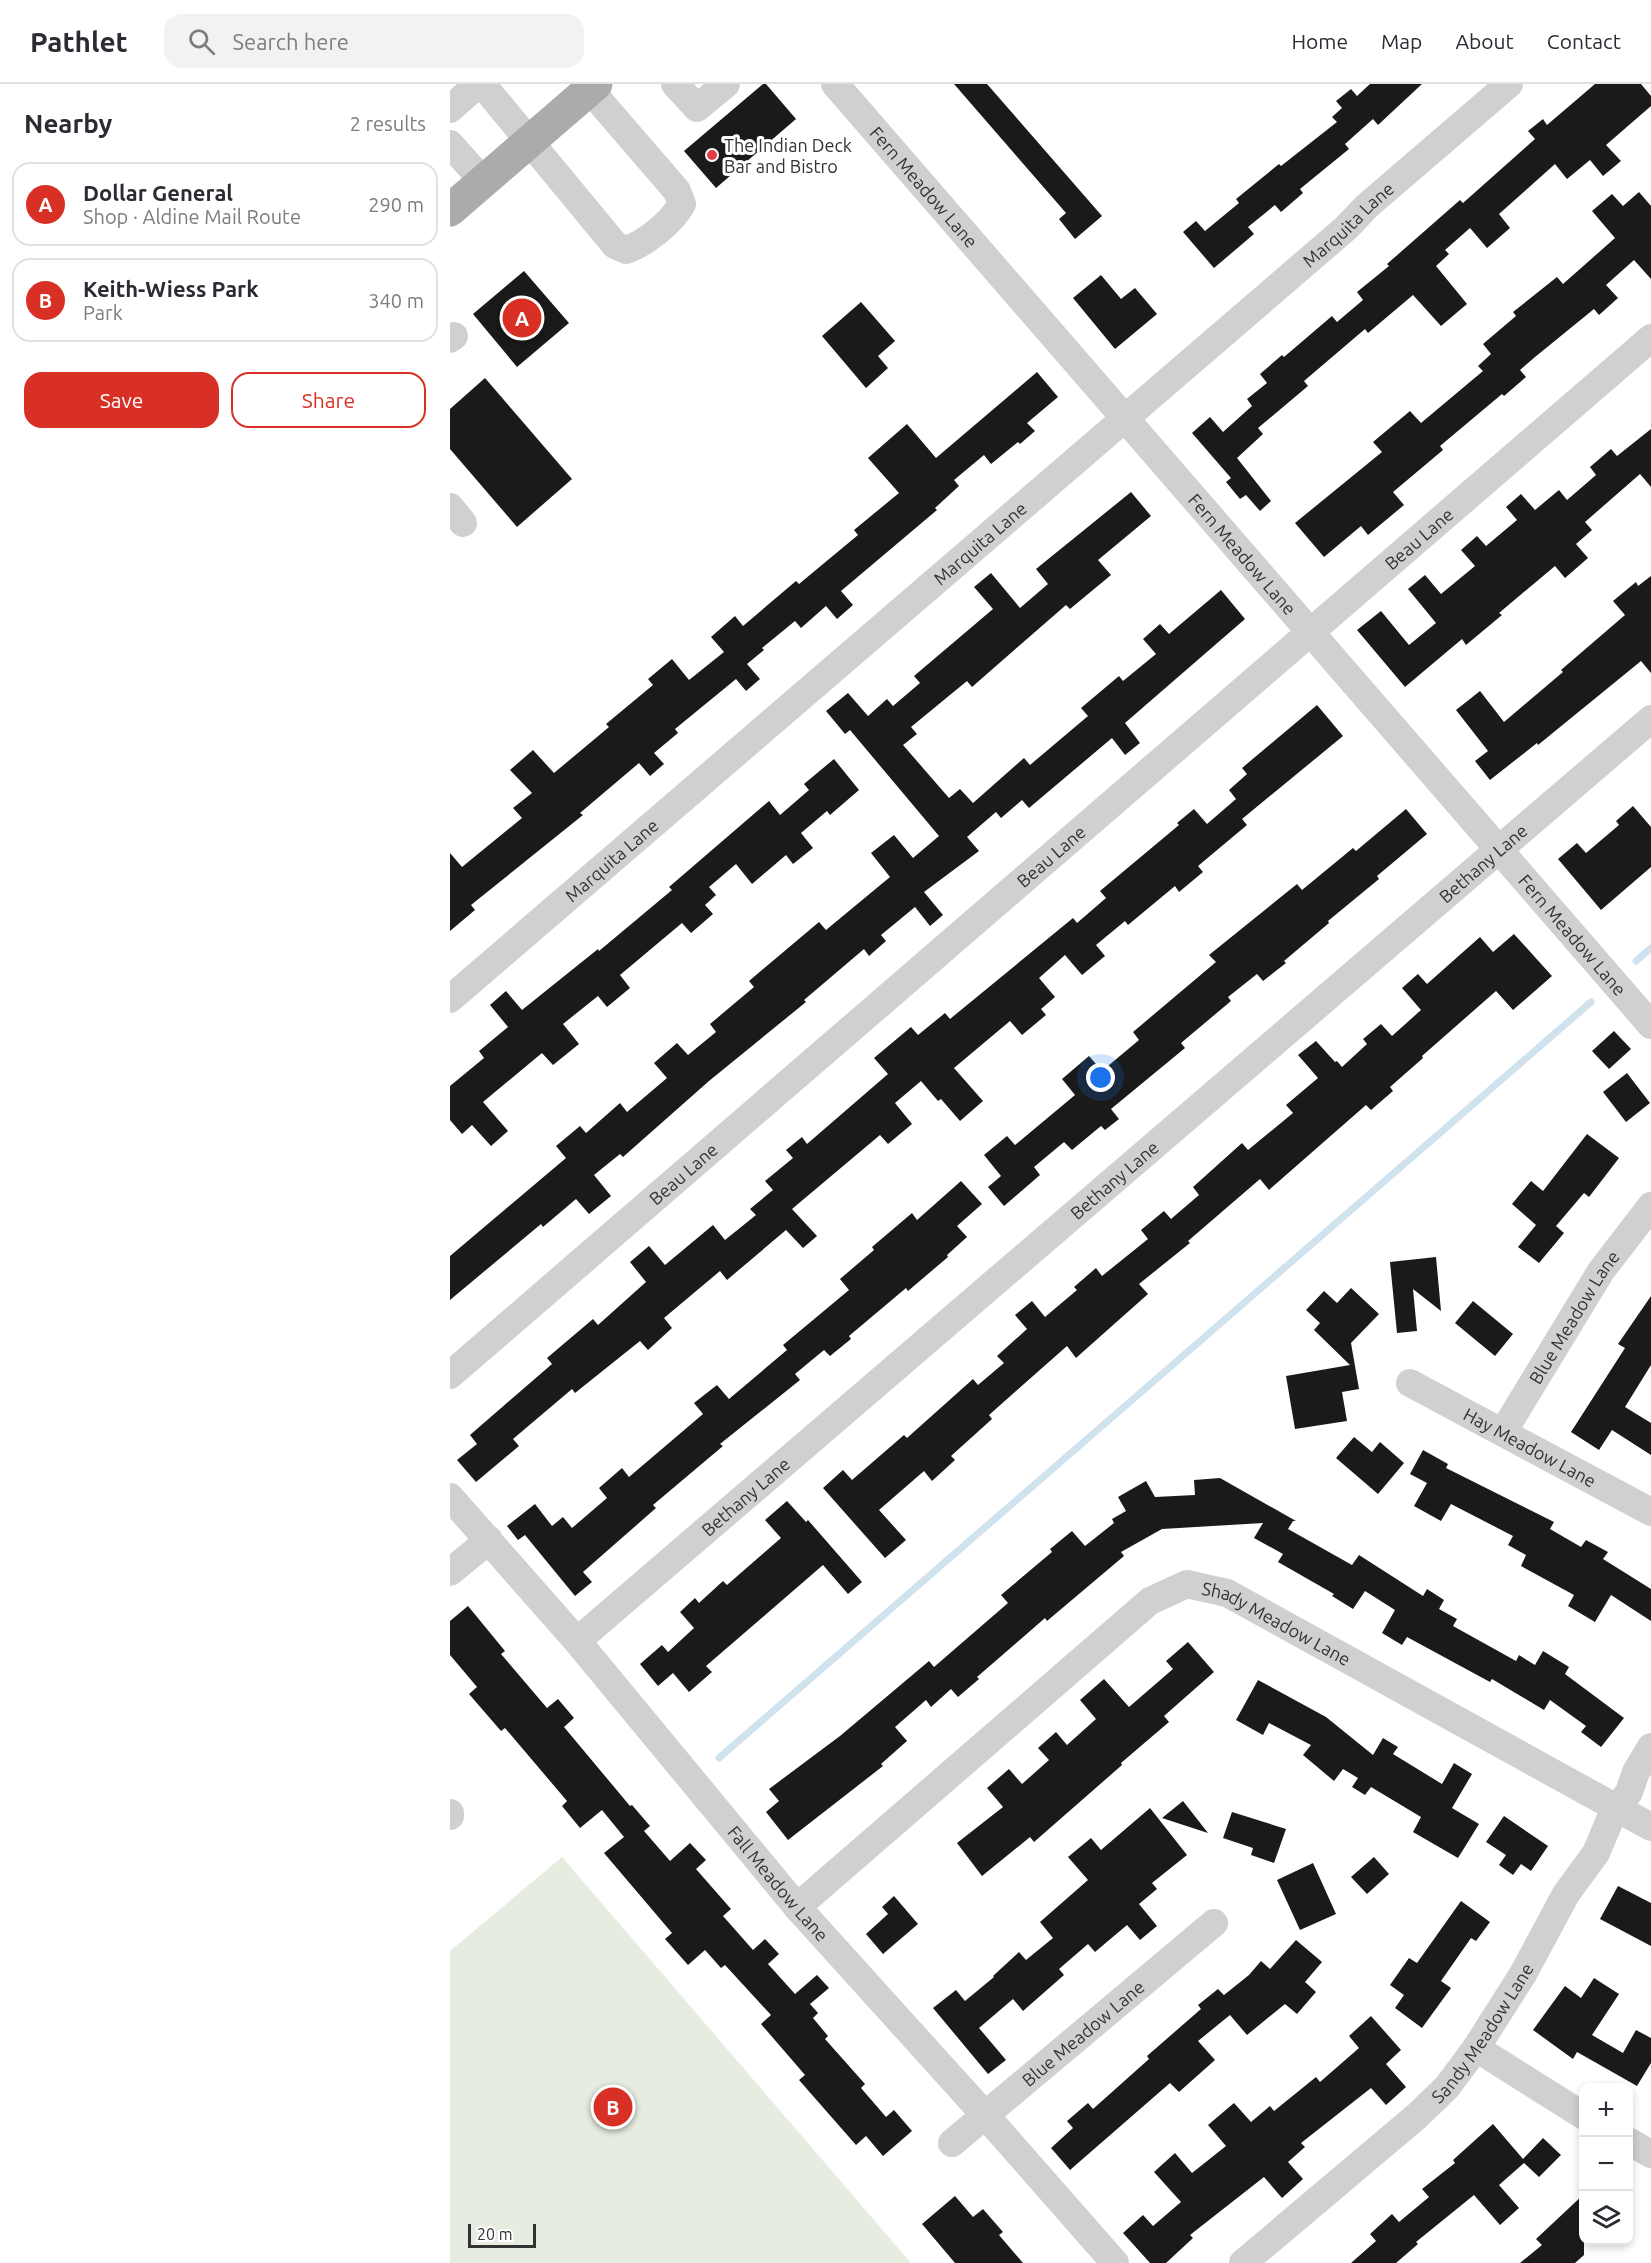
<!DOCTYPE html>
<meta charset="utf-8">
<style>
:root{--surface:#fff;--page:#f2f2f3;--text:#2b2b33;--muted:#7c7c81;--line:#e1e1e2;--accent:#d93025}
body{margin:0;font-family:Ubuntu,sans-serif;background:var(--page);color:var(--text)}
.controls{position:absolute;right:18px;bottom:18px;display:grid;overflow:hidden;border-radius:12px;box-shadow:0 3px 9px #0003}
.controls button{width:54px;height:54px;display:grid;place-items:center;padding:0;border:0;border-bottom:2px solid var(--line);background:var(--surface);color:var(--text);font:30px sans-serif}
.scale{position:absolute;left:18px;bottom:15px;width:68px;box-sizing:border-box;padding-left:6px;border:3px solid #333;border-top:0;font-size:16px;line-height:21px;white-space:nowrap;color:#333;-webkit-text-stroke:4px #fff;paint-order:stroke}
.you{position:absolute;left:651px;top:994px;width:21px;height:21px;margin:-15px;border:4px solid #fff;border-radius:50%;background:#1a73e8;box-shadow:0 0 0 9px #1a73e833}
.badge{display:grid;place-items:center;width:39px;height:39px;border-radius:50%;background:var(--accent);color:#fff;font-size:20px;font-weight:700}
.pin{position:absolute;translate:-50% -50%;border:3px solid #fff;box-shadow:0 2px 6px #0006}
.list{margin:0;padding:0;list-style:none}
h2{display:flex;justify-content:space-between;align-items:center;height:78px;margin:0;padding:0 24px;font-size:26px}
h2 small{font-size:20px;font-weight:400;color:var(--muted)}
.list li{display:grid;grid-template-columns:39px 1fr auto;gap:18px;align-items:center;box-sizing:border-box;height:84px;margin:0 12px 12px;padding:0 12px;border:2px solid var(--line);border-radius:18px}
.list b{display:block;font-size:22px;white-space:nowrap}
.list p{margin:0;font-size:20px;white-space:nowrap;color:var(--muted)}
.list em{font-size:20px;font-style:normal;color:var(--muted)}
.actions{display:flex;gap:12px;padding:18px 24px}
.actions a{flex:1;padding:14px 0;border:2px solid var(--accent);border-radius:18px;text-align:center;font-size:21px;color:var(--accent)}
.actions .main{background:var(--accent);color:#fff}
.icon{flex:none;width:33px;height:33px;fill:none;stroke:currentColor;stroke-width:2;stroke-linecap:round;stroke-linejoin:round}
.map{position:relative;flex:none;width:1201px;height:2179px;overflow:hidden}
header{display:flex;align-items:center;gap:36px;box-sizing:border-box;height:84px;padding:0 30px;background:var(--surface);border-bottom:2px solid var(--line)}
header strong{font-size:28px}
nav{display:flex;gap:33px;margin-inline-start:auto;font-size:21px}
.search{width:420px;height:54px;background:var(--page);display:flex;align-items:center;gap:15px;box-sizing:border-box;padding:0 21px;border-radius:18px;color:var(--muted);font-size:22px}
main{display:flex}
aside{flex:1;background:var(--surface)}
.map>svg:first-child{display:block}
.green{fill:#e6ecdf}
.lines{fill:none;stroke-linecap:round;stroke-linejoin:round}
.stream{stroke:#cfe2ee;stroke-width:7}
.building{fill:#1a1a1a}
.minor{stroke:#d0d0d0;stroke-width:28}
.major{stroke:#ababab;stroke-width:33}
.poi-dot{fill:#e63946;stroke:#fff;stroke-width:2}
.labels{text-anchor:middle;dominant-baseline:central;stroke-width:6;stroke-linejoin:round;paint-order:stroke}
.poi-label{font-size:18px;fill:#333;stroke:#fff;text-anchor:start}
.street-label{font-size:18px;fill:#333;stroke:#fff}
</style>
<header>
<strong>Pathlet</strong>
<div class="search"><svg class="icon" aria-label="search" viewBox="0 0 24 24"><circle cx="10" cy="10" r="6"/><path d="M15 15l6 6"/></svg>Search here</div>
<nav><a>Home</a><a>Map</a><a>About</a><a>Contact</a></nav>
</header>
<main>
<aside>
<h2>Nearby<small>2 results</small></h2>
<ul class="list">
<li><span class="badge">A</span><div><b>Dollar General</b><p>Shop · Aldine Mail Route</p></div><em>290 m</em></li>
<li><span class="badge">B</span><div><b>Keith-Wiess Park</b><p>Park</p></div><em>340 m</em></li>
</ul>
<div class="actions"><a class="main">Save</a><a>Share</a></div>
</aside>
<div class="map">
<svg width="1201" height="2179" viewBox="0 0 1201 2179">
<rect width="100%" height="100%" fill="#fff"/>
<path class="green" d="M112,1773L461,2179H0V1867Z"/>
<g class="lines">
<path class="stream" d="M1186,877L1201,864
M269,1674L1141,918"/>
</g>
<path class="building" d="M313,0H316L346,35L266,104L234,67Z
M504,0H537L652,132L625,155L609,135L616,129Z
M920,0H972L928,41L923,35L895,60L899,65L850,105L853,109L831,128L825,121L798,143L804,150L764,184L733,148L746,137L755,147L789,119L786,115L829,80L831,82L887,38L882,33L892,24L886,17L901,5L907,12Z
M1145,0H1191L1201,12V22L1156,61L1171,77L1153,92L1140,76L1117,95L1105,80L1049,130L1060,144L1037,164L1020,144L995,166L999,170L986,182L1017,220L991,242L963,211L918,249L915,245L854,297L858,302L808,344L813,350L787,374L821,417L810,427L796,411L790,415L776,398L781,394L742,349L760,333L773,348L802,322L797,315L817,299L810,290L832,271L834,273L882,232L887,238L913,216L907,208L939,182L937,180L1010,116L1013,119L1085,55L1078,47L1093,35L1097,41Z
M1189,108L1201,122V195L1184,176L1156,201L1168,214L1149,231L1144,225L1085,273L1070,286L1076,293L1054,312L1052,310L990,362L993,366L943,408L954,421L918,451L911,442L874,473L845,439L932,368L923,358L960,327L971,339L1033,287L1028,282L1041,270L1033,260L1066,232L1063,228L1107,193L1113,200L1165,154L1142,127L1162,110L1173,122Z
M74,187L119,239L67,283L23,230Z
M651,191L671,215L685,204L707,230L665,265L623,214Z
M411,218L445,257L428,272L438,284L416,304L372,252Z
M587,288L608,313L577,339L585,347L570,360L568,358L541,380L534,371L504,396L509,402L485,424L487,426L391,507L403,521L387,535L376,522L351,544L345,537L312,564L314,566L297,580L310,595L296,607L286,595L225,645L228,649L204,669L214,680L200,692L189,679L130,729L133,731L21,821L25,826L0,847V769L12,783L72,734L63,724L82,709L60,686L83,666L104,689L159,643L156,640L203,601L198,595L222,575L239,596L274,568L261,553L285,532L293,542L346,497L349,500L408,451L404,446L449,409L418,374L457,340L486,374Z
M35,294L122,395L67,443L0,365V325Z
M1201,345V403L1190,390L1135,438L1142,446L1126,460L1138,474L1115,494L1105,482L1049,529L1052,531L1016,561L1012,555L955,603L907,546L931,527L959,561L986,539L958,505L975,491L991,510L1025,482L1011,466L1027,452L1036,462L1067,436L1056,423L1071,410L1085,426L1109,406L1117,416L1146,391L1140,383L1161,365L1167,372Z
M681,408L701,432L648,476L661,491L620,525L616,521L522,603L517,597L461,643L467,650L453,661L499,714L510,705L523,719L574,674L580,681L638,632L631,624L669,592L673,597L706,570L693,555L710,540L719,550L771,506L795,535L675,639L690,659L675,671L662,654L579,724L572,716L551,734L546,728L517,753L529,767L474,808L493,831L480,842L465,823L431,851L436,857L419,872L414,865L354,916L356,918L259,997L173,1073L170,1070L144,1091L161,1112L139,1130L126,1115L93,1143L91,1140L0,1216V1172L116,1074L106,1062L130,1042L136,1049L170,1019L177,1028L217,994L204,979L227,959L238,971L266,948L260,940L304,903L299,897L369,838L376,846L440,793L421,769L444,751L463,774L489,752L400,646L395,650L376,627L398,609L418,632L437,615L443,622L470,599L464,592L543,525L524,503L541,489L570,524L598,500L586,485Z
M1201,492V589L1191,577L1088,661L1087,659L1040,696L1025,677L1038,667L1006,626L1030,607L1054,638L1113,588L1111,586L1175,531L1163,517L1186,498L1188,502Z
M867,621L893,652L792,735L797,741L748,782L753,788L729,808L725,802L678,841L675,837L646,861L655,872L632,891L615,871L589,894L605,913L591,925L596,931L572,951L560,937L504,984L533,1017L510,1037L491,1015L488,1017L471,997L445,1019L462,1040L438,1060L430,1051L342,1125L367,1152L353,1164L336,1146L277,1196L270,1187L214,1234L222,1244L198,1266L190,1257L125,1309L122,1305L63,1355L69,1362L26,1398L7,1376L27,1360L20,1351L102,1280L97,1274L143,1235L148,1241L196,1198L180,1178L199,1162L215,1181L263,1141L275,1156L306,1131L300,1125L323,1106L315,1097L343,1074L336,1066L352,1053L357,1060L438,990L424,974L461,943L468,951L495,929L500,935L623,834L627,839L656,814L650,807L729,741L727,739L744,725L757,740L786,715L779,706L797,690L792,684Z
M384,675L409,706L380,731L377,727L351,749L363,764L343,780L336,771L302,800L286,780L259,803L266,811L255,821L263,830L241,849L232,839L170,891L180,904L157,923L148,912L113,940L129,960L103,981L92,969L33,1018L58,1047L41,1062L22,1041L12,1050L0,1036V1002L34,974L29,967L58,943L40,921L56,907L72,926L148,865L149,867L222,806L219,803L319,717L330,731L359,706L354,700Z
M1183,722L1201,743V783L1151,826L1108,775L1127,759L1136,769L1169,741L1166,737Z
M956,725L977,750L927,792L929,795L878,837L879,839L834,877L836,879L813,897L807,890L778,913L781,917L731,959L735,964L661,1025L669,1035L655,1046L651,1042L622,1066L614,1058L584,1083L590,1091L554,1122L538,1103L551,1092L534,1071L557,1052L565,1061L625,1011L612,995L639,972L652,987L689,956L683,948L766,878L759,871L847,800L852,806L903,764L906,767Z
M1064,850L1102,892L1063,926L1046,907L972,972L973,974L940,1003L943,1007L921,1026L916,1021L819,1106L810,1095L738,1157L740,1159L689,1200L698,1210L626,1274L617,1262L539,1331L542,1335L501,1372L505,1376L482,1397L474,1387L429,1426L456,1456L435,1474L373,1404L393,1386L402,1396L454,1351L457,1354L523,1295L528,1301L554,1279L547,1272L577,1245L565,1231L582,1217L595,1233L627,1206L624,1203L646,1184L652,1192L698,1155L691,1146L714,1127L721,1135L749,1111L743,1103L792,1059L798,1066L843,1029L836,1021L868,994L848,971L866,957L885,978L887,977L892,983L917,960L913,955L931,940L942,952L971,926L952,904L968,890L977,900L1030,853L1043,868Z
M1164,947L1181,965L1159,985L1142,967Z
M1177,989L1200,1019L1176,1038L1153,1008Z
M1137,1050L1169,1074L1139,1113L1134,1109L1106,1142L1114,1149L1089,1179L1068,1163L1086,1141L1062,1120L1081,1097L1093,1107Z
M511,1097L532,1120L507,1142L517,1153L497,1171L498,1173L458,1207L456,1204L399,1252L401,1255L380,1272L374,1266L345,1290L350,1296L270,1360L273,1362L203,1421L206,1424L133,1488L142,1498L125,1512L75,1451L68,1456L57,1442L85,1420L102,1442L113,1433L122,1444L157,1414L149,1404L172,1384L179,1393L253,1330L244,1319L267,1301L279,1315L337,1266L333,1261L399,1206L390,1195L424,1166L422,1163L462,1129L467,1136Z
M986,1173L991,1227L963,1205L967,1247L947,1249L940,1178Z
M901,1204L929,1230L901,1259L909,1305L892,1308L897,1337L845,1345L836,1292L900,1281L864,1246L870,1239L856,1226L874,1207L887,1219Z
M1201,1212V1281L1175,1323L1201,1339V1371L1162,1346L1149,1366L1121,1348L1175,1264L1168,1260Z
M1023,1217L1063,1250L1045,1272L1005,1239Z
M904,1353L922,1368L930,1358L954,1379L928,1410L886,1374Z
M973,1366L998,1380L996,1384L1104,1438L1100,1445L1131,1463L1136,1456L1158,1468L1153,1475L1201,1505V1537L1161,1511L1145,1538L1118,1522L1124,1511L1071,1482L1076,1471L1058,1461L1063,1452L1001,1420L991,1437L964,1422L977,1399L960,1390Z
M770,1394L846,1437H843L838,1445L902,1481L909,1471L973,1512L977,1505L994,1516L989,1525L1007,1535L1003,1542L1066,1577L1069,1571L1085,1581L1093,1567L1119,1583L1115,1590L1174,1634L1151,1663L1131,1648L1136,1642L1100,1616L1094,1626L1042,1595L1040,1598L957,1553L952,1561L932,1549L945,1526L915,1507L903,1525L882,1512L884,1510L828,1478L833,1470L804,1454L813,1439L712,1445L671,1468L674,1472L597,1537L595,1534L527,1593L529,1595L508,1613L501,1605L481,1623L476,1616L445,1643L457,1657L431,1680L433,1682L338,1756L316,1728L329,1717L319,1705L390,1652L479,1577L484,1583L558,1519L551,1511L602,1468L600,1465L622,1447L635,1462L664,1439L662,1435L676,1427L668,1413L696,1397L705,1413L745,1411L744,1396Z
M337,1417L356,1438L358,1436L412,1498L398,1510L373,1481L256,1582L262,1588L239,1608L223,1589L208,1602L190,1580L212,1561L218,1568L244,1544L230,1528L245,1514L249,1519L273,1497L277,1501L331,1454L315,1436Z
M18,1522L55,1567L51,1570L97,1624L108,1615L124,1634L114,1643L180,1722L182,1721L200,1742L194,1747L220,1777L240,1759L256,1776L246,1785L281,1825L273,1832L303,1866L315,1855L329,1870L318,1880L345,1910L367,1891L379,1904L360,1920L368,1929L363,1934L378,1952L375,1955L415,2000L411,2004L436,2033L444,2026L462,2047L433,2072L416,2052L406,2061L349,1996L355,1991L311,1940L321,1931L275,1881L271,1884L255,1866L238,1881L215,1855L222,1849L154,1769L174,1753L152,1726L130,1744L112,1722L117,1717L55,1644L51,1647L19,1610L27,1603L0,1571V1537Z
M738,1558L764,1588L714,1632L719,1638L671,1679L672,1681L584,1758L580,1753L532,1792L507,1759L553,1723L537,1704L559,1685L572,1700L599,1676L588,1664L606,1648L617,1661L646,1635L630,1616L654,1595L679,1623L723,1585L716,1577Z
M808,1596L876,1633L923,1671L933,1654L948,1663L943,1670L992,1700L1004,1679L1022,1690L1002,1724L1029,1740L1008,1774L963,1748L971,1733L921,1703L915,1711L902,1703L908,1694L893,1685L884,1697L853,1671L861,1661L819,1639L813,1651L786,1636Z
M733,1717L758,1749L712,1734Z
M700,1724L737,1771L702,1799L707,1805L689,1820L707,1842L690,1856L677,1841L645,1868L638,1860L609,1885L614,1891L573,1927L563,1915L529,1944L556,1976L538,1990L483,1924L506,1906L515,1917L544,1893L543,1892L569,1868L576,1876L603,1854L590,1838L638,1796L618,1773L641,1754L651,1766Z
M782,1728L836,1745L824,1779L801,1771L803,1764L773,1754Z
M1054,1732L1098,1762L1081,1787L1071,1780L1063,1791L1049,1781L1056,1771L1036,1758Z
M924,1773L939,1790L917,1810L901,1793Z
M863,1779L886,1830L850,1846L827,1796Z
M1168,1802L1201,1819V1862L1150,1835Z
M444,1812L468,1840L433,1870L416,1850L438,1830L432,1823Z
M1011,1817L1040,1838L1026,1857L1021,1854L991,1897L1001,1904L972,1944L945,1924L954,1911L940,1901L959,1874L967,1879Z
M846,1856L872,1878L855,1898L866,1908L847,1930L835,1920L797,1951L780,1931L748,1957L765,1976L729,2008L720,1999L620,2086L601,2064L623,2044L617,2037L638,2019L643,2025L699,1975L697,1972L751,1925L748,1921L768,1905L774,1911L799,1891L811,1877L820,1885Z
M1144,1894L1169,1910L1142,1951L1173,1969L1186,1946L1201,1954V1979L1187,2002L1127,1968L1123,1975L1083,1946L1115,1902L1131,1914Z
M921,1932L951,1966L936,1980L956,2003L936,2021L921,2004L851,2059L855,2063L838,2078L853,2095L832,2114L814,2093L740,2151L743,2154L716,2179H700L673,2149L693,2131L703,2142L731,2118L704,2088L725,2069L742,2089L776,2062L758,2041L784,2019L801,2038L820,2022L824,2027L866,1993L870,1998L909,1964L899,1952Z
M1043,2040L1073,2075L1093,2054L1111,2071L1089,2093L1074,2079L1049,2101L1069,2124L1050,2141L1024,2111L966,2158L968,2160L946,2179H901L926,2157L920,2150L942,2130L949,2138L979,2113L972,2105L1005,2079L1003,2076Z
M1134,2110V2171L1125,2179H1070L1092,2161L1086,2155Z
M505,2112L523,2133L533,2125L553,2148L549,2151L573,2179H505L472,2140Z"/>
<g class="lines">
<g class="minor">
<path d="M32,0L165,161L176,166C196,159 221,139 232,120L227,107L140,6"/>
<path d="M225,0L247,24L276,0"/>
<path id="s1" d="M385,0L1201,941"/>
<path d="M0,25L28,0"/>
<path d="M0,60L33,97"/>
<path d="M0,255L4,252"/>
<path d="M0,423L13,439"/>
<path id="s2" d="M0,915L896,144L917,122L1059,0"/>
<path id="s3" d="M0,1291L1201,254"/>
<path id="s4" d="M960,1299L1201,1428"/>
<path id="s5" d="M1053,1348L1151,1187L1201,1122"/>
<path id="s6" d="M0,1413L127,1557L347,1823L535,2031L665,2179"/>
<path d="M0,1488L39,1456"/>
<path id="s7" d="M127,1557L1201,635"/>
<path d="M0,1729V1732"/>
<path id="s8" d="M347,1823L700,1517L737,1500L777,1509L1201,1743"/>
<path d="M1026,1964L1134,2032"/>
<path d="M1178,2057L1201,2070"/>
<path id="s9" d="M502,2059L764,1839"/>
<path id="s10" d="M793,2179L967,2032L997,2003L1026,1964L1073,1890L1116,1810L1146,1769L1162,1731L1179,1708L1186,1688L1201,1663"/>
</g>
<path class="major" d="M0,126L146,0"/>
</g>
<circle class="poi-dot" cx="262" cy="71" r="6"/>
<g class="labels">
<g class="poi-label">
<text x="274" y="61">The Indian Deck<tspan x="274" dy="21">Bar and Bistro</tspan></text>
</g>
<g class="street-label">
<text stroke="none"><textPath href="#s1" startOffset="136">Fern Meadow Lane</textPath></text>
<text stroke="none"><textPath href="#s2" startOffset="1186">Marquita Lane</textPath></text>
<text stroke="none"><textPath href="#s3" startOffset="1280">Beau Lane</textPath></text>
<text stroke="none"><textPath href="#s2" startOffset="699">Marquita Lane</textPath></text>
<text stroke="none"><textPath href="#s1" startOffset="622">Fern Meadow Lane</textPath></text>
<text stroke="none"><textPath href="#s3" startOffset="794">Beau Lane</textPath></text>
<text stroke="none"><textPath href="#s2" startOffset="213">Marquita Lane</textPath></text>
<text stroke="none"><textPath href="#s7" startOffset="1194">Bethany Lane</textPath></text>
<text stroke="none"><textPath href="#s1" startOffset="1126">Fern Meadow Lane</textPath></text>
<text stroke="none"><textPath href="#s3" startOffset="308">Beau Lane</textPath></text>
<text stroke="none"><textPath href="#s7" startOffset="708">Bethany Lane</textPath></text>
<text stroke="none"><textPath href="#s5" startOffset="135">Blue Meadow Lane</textPath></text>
<text stroke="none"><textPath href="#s4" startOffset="136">Hay Meadow Lane</textPath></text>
<text stroke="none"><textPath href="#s7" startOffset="222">Bethany Lane</textPath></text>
<text stroke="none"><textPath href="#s8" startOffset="606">Shady Meadow Lane</textPath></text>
<text stroke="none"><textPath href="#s6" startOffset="507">Fall Meadow Lane</textPath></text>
<text stroke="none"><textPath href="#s10" startOffset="334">Sandy Meadow Lane</textPath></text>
<text stroke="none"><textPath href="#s9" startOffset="171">Blue Meadow Lane</textPath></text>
</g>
</g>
</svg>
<div class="controls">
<button>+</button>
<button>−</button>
<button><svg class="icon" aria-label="layers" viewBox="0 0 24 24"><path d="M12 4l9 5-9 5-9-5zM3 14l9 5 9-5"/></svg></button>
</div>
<div class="scale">20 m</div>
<div class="you"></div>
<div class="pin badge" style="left:72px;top:234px">A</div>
<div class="pin badge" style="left:163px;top:2023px">B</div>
</div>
</main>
